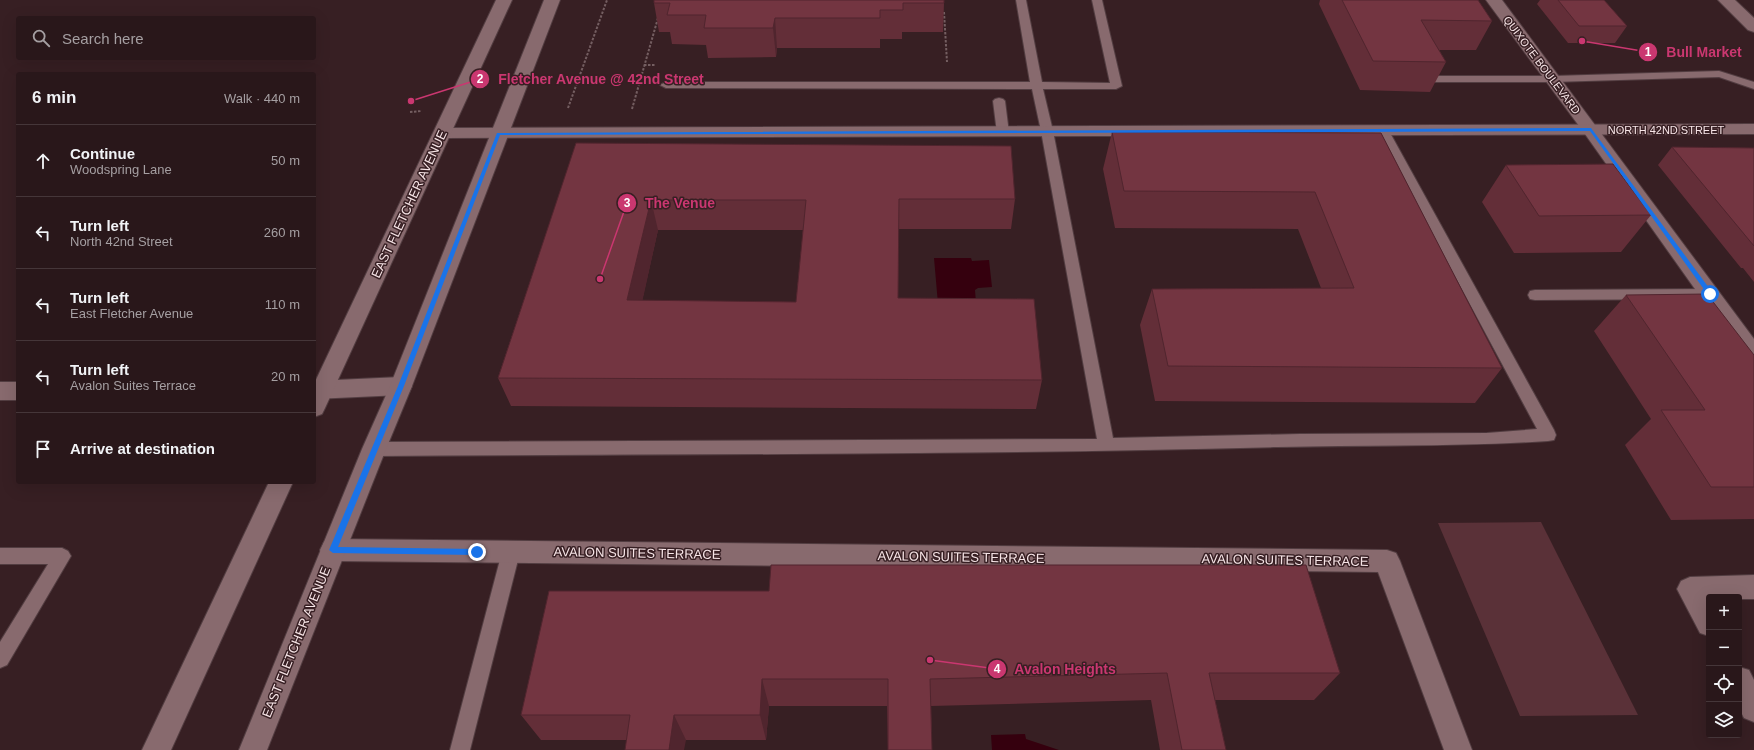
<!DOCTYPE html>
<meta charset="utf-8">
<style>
:root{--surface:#29171a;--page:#352427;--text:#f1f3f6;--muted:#a59fa2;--line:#453639}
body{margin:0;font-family:Helvetica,sans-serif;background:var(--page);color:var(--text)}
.controls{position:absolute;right:12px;bottom:12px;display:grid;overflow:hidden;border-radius:4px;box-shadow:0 4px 16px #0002}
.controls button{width:36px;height:36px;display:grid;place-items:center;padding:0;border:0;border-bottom:1px solid var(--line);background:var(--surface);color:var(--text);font:20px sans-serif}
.stop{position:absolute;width:12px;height:12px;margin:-9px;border:3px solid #1a73e8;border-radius:50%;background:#fff}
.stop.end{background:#1a73e8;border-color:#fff;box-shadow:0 1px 4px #0008}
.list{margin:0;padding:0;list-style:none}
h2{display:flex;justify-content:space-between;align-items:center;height:52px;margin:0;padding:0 16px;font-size:17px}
h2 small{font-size:13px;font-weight:400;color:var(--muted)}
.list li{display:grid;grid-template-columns:26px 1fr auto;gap:12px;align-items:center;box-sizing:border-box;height:72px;padding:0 16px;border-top:1px solid var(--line)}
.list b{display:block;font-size:15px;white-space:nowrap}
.list p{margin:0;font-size:13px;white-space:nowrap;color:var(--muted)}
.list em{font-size:13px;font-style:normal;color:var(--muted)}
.icon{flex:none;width:22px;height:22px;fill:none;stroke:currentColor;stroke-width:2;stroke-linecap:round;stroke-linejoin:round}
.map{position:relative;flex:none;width:1754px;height:750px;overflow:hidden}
.search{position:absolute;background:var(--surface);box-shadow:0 4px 16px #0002;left:16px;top:16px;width:300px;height:44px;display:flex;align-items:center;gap:10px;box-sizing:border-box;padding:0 14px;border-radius:4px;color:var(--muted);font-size:15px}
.panel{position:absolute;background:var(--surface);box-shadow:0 4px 16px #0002;left:16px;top:72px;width:300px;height:412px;border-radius:4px}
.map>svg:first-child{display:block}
.green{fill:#5a3138}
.water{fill:#35000e}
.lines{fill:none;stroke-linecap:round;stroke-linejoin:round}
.service-casing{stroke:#523d41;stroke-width:2}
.minor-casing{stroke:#523d41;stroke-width:2}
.tertiary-casing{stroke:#523d41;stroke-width:2}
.secondary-casing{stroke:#523d41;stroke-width:2}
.path{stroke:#745e61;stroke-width:2;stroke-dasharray:2.5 1.5;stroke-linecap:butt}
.service{fill:#886a6e;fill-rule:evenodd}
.minor{fill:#886a6e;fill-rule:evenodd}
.tertiary{fill:#886a6e;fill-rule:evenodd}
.secondary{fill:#886a6e;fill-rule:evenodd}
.wall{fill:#632e38;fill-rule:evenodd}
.shaded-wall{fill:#50252e}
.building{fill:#733541;stroke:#50252e;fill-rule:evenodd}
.route{fill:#1a73e8}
.labels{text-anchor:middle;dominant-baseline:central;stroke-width:3;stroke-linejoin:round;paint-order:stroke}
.far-street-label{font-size:11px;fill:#f7e5e7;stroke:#371f23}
.street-label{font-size:13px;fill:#f7e5e7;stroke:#371f23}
.leader{fill:none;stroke:#ca3770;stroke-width:1.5}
.callout-dot{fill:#ca3770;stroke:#371f23;stroke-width:1.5}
.mark-label{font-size:12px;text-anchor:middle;font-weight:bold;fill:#fff}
.callout-label{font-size:14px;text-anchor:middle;font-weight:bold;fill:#ca3770;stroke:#371f23;stroke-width:3;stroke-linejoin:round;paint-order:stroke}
</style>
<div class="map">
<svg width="1754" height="750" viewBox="0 0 1754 750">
<rect width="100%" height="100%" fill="#371f23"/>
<path class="green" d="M1541,522L1638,715L1520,716L1438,523Z"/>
<path class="water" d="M934,258H971L972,261L989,260L992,287L978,288L975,290L976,303L938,304Z
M1025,734L1026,739L1059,750H992L991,735Z"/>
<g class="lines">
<g class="service-casing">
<path id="service" d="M1016,0H1026L1042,82L1110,83L1092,0H1102L1122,86L1116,89H1043L1053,131L1113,438L1300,434L1487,433L1537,429L1377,131L1379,128H1387L1389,131L1554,430L1556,435L1554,440L1548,441C1458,447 1367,445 1277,447C976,455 675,454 374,456L368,454L366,449L368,444L374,442L1097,439L1041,131L1032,89L666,88L660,85L666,82H1030Z
M1719,71L1754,82V89L1719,77L1553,82H1431L1425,79L1431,76H1553Z
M999,98L1003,99L1005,101L1009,133L1007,136H999L997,133L993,101L995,99Z
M1710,289L1715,290L1717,294L1715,298L1710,299L1535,300L1530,299L1528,295L1530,291L1535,290Z
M511,544L517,547L520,552L470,750H450L502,552L505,547Z
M0,548H62L68,551L71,556L7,665L0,668V642L48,564H0Z"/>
</g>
<g class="minor-casing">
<path id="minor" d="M1486,0H1502L1754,339V363L1746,361L1585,134Z
M1718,0H1735L1754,18V32L1748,30Z
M333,539L1387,550L1396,553L1400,561L1472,750H1444L1378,572L333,561L324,558L320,550L324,542Z
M1754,575V599H1739V597H1709V636L1700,633L1677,589L1681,581L1690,577Z
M1739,667L1749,670L1754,680V722L1744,718L1739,708Z"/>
</g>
<g class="tertiary-casing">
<path id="tertiary" d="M1754,124V134L443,138L437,137L434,133L437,129L443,128Z
M401,377L409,380L412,386L409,392L401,395L314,399V381Z
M0,382H18V400H0Z"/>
</g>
<g class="secondary-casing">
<path id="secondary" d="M496,0H512L325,408L322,414L314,417V384Z
M544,0H560L412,386L386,449L267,750H239L362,449L390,386Z
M269,482H293L171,750H142Z"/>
</g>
<path class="path" d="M944,12L947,62
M644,65H655
M568,108L607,0
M632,109L658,18
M410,112L422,111"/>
<use href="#service" class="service"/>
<use href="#minor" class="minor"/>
<use href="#tertiary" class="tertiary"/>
<use href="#secondary" class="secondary"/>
</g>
<path class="wall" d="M1320,0H1478L1492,21L1476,50H1439L1446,62L1430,92L1360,90L1319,4Z
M1540,0H1604L1627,26L1615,43H1568L1537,4Z
M654,3H944L943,32H902V39H880V48H777L776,57L708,58L706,45L672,44L670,32H659Z
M1112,132L1381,133L1502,368L1475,403L1155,401L1140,325L1152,289L1321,288L1298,229L1115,228L1103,169Z
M576,143L1015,199L1011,229H898V298L1042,380L1036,409L511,406L498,378ZM658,230H803L796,302L642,301Z
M1672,147L1754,148V282L1743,268H1741L1658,165Z
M1506,165L1651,215L1621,252L1514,253L1482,202Z
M1626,295L1754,355V519L1671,520L1625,445L1651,419L1594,331Z
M549,591L1340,673L1314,700H1215L1226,750H1160L1151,700L931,706L932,750H888L887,706H769L766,740H541L521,715Z"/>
<path class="shaded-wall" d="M775,18L777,48L776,57L773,28Z
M651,200L658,230L636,330L627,300Z
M762,679L769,706L766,740L760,715Z
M674,715L686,740L684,750H669Z"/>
<path class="building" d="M654,0H944V3H903V10H880V18H775L773,28H704L706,15H667L670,3H654Z
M1342,0H1478L1492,21L1421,20L1446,62L1373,61Z
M1558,0H1604L1627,26H1579Z
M1112,132L1381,133L1502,368L1168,366L1152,289L1354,288L1315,192L1124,191Z
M576,143L1011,146L1015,199H899L898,298L1034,299L1042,380L498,378ZM651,200H806L796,302L627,300Z
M1672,147L1754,148V246Z
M1613,164L1651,215L1539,216L1506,165Z
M1707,294L1754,355V487H1711L1661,410H1705L1626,295Z
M771,565H1306L1340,673H1209L1226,750H1182L1167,673L930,679L932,750H888V679H762L760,715H674L669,750H625L630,715H521L549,591H769Z"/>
<path class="route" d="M1591,128L1712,292V295H1708L1590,131L500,135L404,386L338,547L477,549L481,552L477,555L333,553L329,550L398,386L497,133Z"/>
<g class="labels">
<g class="far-street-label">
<text transform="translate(1542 65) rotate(53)">QUIXOTE BOULEVARD</text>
<text x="1666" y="130">NORTH 42ND STREET</text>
</g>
<g class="street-label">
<text transform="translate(409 204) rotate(-65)">EAST FLETCHER AVENUE</text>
<text transform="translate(637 553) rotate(1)">AVALON SUITES TERRACE</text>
<text transform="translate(961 557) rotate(1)">AVALON SUITES TERRACE</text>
<text transform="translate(1285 560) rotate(1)">AVALON SUITES TERRACE</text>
<text transform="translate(296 642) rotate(-68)">EAST FLETCHER AVENUE</text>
</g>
</g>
<path class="leader" d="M1582 41L1648 52M411 101L480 79M600 279L627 203M930 660L997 669"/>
<g class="callout-dot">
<circle cx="1582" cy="41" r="4"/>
<circle cx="411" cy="101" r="4"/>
<circle cx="600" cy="279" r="4"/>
<circle cx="930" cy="660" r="4"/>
<circle cx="1648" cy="52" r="10"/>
<circle cx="480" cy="79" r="10"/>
<circle cx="627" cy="203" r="10"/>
<circle cx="997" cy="669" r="10"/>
</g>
<g class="mark-label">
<text x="1648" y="56">1</text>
<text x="480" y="83">2</text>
<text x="627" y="207">3</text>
<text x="997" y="673">4</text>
</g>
<g class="callout-label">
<text x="1704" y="57">Bull Market</text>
<text x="601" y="84">Fletcher Avenue @ 42nd Street</text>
<text x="680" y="208">The Venue</text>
<text x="1065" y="674">Avalon Heights</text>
</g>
</svg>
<div class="controls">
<button>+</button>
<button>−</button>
<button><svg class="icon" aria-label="locate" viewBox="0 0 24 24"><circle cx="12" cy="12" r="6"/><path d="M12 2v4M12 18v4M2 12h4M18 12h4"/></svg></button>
<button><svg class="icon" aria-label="layers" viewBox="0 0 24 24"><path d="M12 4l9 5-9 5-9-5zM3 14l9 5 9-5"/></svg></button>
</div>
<div class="stop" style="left:1710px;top:294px"></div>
<div class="stop end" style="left:477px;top:552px"></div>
<div class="search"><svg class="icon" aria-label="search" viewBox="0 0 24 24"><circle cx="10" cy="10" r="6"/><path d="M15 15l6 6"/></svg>Search here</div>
<section class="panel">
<h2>6 min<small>Walk · 440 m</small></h2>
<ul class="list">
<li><svg class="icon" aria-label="ahead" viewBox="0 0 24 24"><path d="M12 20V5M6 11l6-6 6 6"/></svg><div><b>Continue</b><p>Woodspring Lane</p></div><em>50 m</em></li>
<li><svg class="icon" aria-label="left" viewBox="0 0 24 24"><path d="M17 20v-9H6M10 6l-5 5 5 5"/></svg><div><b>Turn left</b><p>North 42nd Street</p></div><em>260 m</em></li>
<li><svg class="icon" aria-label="left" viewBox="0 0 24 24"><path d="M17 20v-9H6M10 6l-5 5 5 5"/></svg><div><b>Turn left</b><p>East Fletcher Avenue</p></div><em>110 m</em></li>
<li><svg class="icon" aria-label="left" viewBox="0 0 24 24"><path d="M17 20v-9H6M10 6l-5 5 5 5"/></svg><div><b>Turn left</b><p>Avalon Suites Terrace</p></div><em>20 m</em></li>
<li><svg class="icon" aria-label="arrive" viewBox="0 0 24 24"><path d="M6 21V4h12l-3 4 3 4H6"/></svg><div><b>Arrive at destination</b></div></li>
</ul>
</section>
</div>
